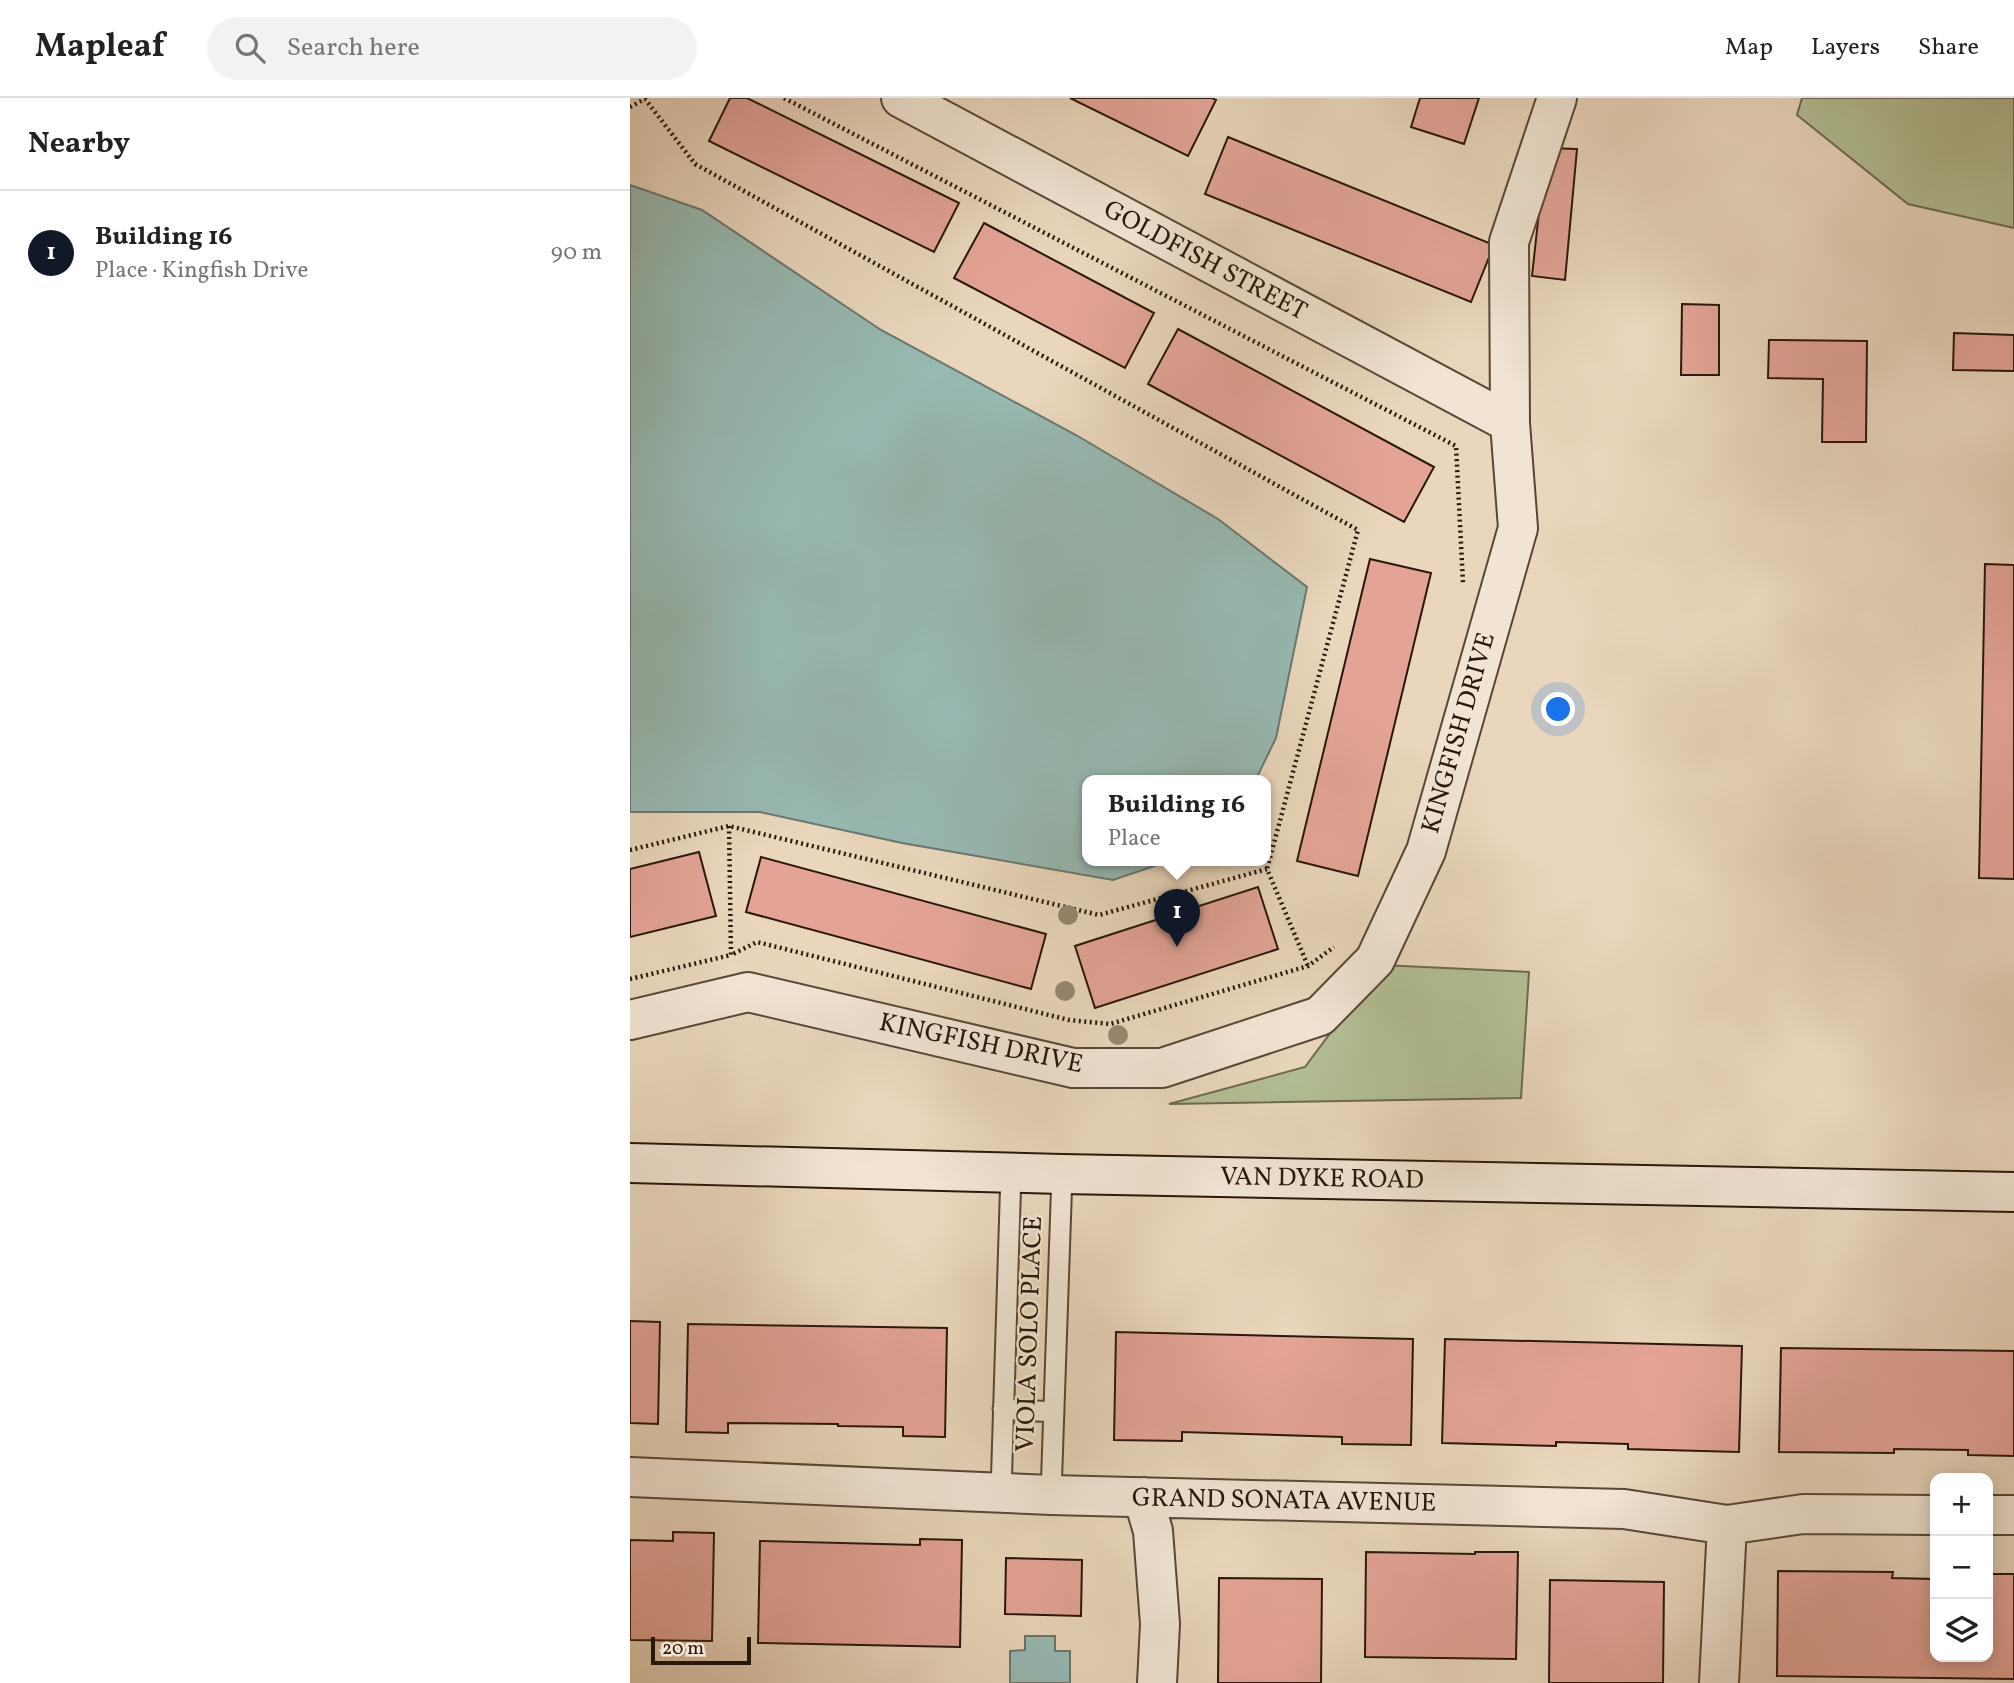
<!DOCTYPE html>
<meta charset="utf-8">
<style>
:root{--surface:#fff;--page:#f2f2f2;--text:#222;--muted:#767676;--line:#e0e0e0;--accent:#111827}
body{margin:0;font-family:Vollkorn,serif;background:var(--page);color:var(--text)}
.controls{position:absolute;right:21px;bottom:21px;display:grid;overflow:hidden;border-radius:14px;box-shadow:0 4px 18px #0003}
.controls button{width:63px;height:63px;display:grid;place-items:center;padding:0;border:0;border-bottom:2px solid var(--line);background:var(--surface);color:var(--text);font:35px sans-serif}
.scale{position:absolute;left:21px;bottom:18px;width:100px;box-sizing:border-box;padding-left:7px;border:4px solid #291709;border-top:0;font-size:19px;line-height:24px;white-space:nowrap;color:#291709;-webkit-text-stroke:5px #f1e4d3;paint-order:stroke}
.you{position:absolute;left:929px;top:612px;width:24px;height:24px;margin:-18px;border:5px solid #fff;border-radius:50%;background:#1a73e8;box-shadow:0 0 0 10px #1a73e833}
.badge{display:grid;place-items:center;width:46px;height:46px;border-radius:50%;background:var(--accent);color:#fff;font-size:23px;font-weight:700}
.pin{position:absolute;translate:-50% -58px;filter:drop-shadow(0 2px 4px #0008)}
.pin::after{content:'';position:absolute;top:37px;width:24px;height:21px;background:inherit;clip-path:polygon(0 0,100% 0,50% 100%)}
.popup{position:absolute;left:452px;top:677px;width:189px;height:91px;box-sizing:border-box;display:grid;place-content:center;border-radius:14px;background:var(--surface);filter:drop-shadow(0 2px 5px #0005);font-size:23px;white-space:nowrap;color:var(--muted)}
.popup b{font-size:26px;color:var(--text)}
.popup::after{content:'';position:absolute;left:50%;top:100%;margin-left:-14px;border:14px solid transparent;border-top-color:var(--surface)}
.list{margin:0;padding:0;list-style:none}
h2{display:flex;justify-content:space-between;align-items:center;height:91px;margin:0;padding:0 28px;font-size:30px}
h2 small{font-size:23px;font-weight:400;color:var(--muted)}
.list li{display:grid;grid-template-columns:46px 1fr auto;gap:21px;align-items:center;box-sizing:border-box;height:126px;padding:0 28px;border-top:2px solid var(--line)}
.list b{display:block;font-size:26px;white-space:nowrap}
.list p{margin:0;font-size:23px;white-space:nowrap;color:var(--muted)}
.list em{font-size:23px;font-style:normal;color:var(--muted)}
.icon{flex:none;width:38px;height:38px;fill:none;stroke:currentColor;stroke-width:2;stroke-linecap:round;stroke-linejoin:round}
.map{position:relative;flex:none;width:1384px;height:1585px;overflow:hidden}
header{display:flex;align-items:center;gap:42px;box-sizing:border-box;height:98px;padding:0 35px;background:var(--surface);border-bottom:2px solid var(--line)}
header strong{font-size:33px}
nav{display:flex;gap:38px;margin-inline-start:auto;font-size:24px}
.search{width:490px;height:63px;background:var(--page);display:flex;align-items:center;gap:18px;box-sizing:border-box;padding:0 24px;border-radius:38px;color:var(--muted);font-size:26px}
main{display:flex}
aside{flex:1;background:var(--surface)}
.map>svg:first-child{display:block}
.green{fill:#b2be94;stroke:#6e6a4e;stroke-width:2}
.water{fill:#97b9b2;stroke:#6b786e;stroke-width:2}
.building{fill:#e3a497;stroke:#291709;stroke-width:2}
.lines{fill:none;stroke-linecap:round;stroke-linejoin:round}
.service-casing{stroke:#594736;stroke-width:23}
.minor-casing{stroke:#594736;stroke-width:42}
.secondary-casing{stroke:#291709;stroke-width:42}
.path{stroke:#291709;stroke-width:4.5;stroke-dasharray:2 3.5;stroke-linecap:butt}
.service{stroke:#f1e4d3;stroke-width:19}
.minor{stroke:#f1e4d3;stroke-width:38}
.secondary{stroke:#f1e4d3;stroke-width:38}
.tree{fill:#968871}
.labels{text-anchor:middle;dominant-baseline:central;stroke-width:5;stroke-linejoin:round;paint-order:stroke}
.street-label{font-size:26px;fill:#291709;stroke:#f1e4d3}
</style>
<header>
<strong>Mapleaf</strong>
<div class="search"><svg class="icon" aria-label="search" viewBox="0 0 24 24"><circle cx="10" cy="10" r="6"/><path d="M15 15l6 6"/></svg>Search here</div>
<nav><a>Map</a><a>Layers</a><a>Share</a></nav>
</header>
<main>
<aside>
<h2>Nearby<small></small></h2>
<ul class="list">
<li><span class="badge">1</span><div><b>Building 16</b><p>Place · Kingfish Drive</p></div><em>90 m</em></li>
</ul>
</aside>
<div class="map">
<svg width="1384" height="1585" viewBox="0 0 1384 1585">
<rect width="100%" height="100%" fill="#e9d6bc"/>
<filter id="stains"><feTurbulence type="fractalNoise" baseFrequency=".00286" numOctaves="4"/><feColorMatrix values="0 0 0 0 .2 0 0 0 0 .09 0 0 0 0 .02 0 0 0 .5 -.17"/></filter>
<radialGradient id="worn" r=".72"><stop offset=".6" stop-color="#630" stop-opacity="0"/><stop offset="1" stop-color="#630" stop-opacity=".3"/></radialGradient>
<path class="green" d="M1172,0H1384V130L1278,106L1167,17Z
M751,867L899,874L891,1000L539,1006L675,969Z"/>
<path class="water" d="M0,87L72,112L251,232L446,337L588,421L677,489L646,640L625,683H458V763H539L483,782L272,745L130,714H0Z
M395,1538H425V1553H440V1585H380V1553L395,1552Z"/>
<path class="building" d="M100,0H117L329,105L304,154L79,43Z
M440,0H582L586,2L558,58Z
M790,0H849L834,46L781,29Z
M598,39L864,147L841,204L575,96Z
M916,50L947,51L935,182L902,178Z
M354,125L524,215L495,270L324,180Z
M1052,206L1089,207V277H1051Z
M548,231L804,369L774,424L518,286Z
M1324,235L1384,237V273L1323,272Z
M1139,242L1237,243L1236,344H1192L1193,281L1138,280Z
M740,461L801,475L728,778L667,763Z
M1355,466L1384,467V781L1349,780Z
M69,754L86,818L0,839V771Z
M131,759L416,836L401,891L116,814Z
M628,789L648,851L465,910L445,848Z
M0,1223L30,1224L28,1326L0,1325Z
M58,1226L317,1230L315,1339L273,1338V1329L208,1328V1326L98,1325V1335L56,1334Z
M486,1234L783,1241L781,1347L712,1346V1339L552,1334V1343L484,1342Z
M815,1241L1112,1248L1109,1354L998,1351V1346L926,1344V1348L812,1345Z
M1151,1250L1384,1253V1358L1338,1357V1352L1264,1351V1355L1149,1354Z
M43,1434L84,1435L82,1543L0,1542V1442L43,1443Z
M290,1441L332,1442L330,1549L128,1545L130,1443L290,1447Z
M736,1454L845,1456V1454H888L886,1561L735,1559Z
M376,1460L452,1462L451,1518L375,1516Z
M1148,1473L1263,1474L1262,1480L1305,1481V1559H1358V1476H1384V1581L1147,1578Z
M589,1480L692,1481L691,1585H588Z
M920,1482L1034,1484L1033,1585H919Z"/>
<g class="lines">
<g class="service-casing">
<path id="service" d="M373,1311L424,1314
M371,1395L381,1074
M421,1397L432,1076"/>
</g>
<g class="minor-casing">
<path id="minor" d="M271,0L880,325
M0,922L118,894L443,970H532L690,918L745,862L796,753L888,430L880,325L879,144L927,0
M0,1379L421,1397L994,1411L1097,1427L1173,1416L1305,1417
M513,1399L523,1433L530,1526L527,1585
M1358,1417H1384
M1089,1585L1097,1427"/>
</g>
<g class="secondary-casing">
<path id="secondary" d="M0,1065L432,1076L1384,1094"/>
</g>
<path class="path" d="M154,0L826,348L833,485
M0,9L15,1L65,66L728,432L637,771
M99,728L101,857L127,844L439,922L480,926L678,868L704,849
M0,752L99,728L469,817L637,771L678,868
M0,881L101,857"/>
<use href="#service" class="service"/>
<use href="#minor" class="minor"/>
<use href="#secondary" class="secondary"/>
</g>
<g class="tree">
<circle cx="438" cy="817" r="10"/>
<circle cx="435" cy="893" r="10"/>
<circle cx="488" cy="937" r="10"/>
</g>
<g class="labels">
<g class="street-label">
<text transform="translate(575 163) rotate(28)">GOLDFISH STREET</text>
<text transform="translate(829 635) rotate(-74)">KINGFISH DRIVE</text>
<text transform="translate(351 946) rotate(12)">KINGFISH DRIVE</text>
<text transform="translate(692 1081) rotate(1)">VAN DYKE ROAD</text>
<text transform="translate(400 1236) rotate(-88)">VIOLA SOLO PLACE</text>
<text transform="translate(654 1403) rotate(1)">GRAND SONATA AVENUE</text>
</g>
</g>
<rect width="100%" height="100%" filter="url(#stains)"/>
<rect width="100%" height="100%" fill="url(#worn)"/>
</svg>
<div class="controls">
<button>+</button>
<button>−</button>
<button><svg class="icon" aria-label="layers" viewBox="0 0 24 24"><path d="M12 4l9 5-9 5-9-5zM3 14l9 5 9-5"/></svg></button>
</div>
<div class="scale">20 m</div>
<div class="you"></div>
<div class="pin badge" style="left:547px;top:849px">1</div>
<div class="popup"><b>Building 16</b>Place</div>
</div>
</main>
